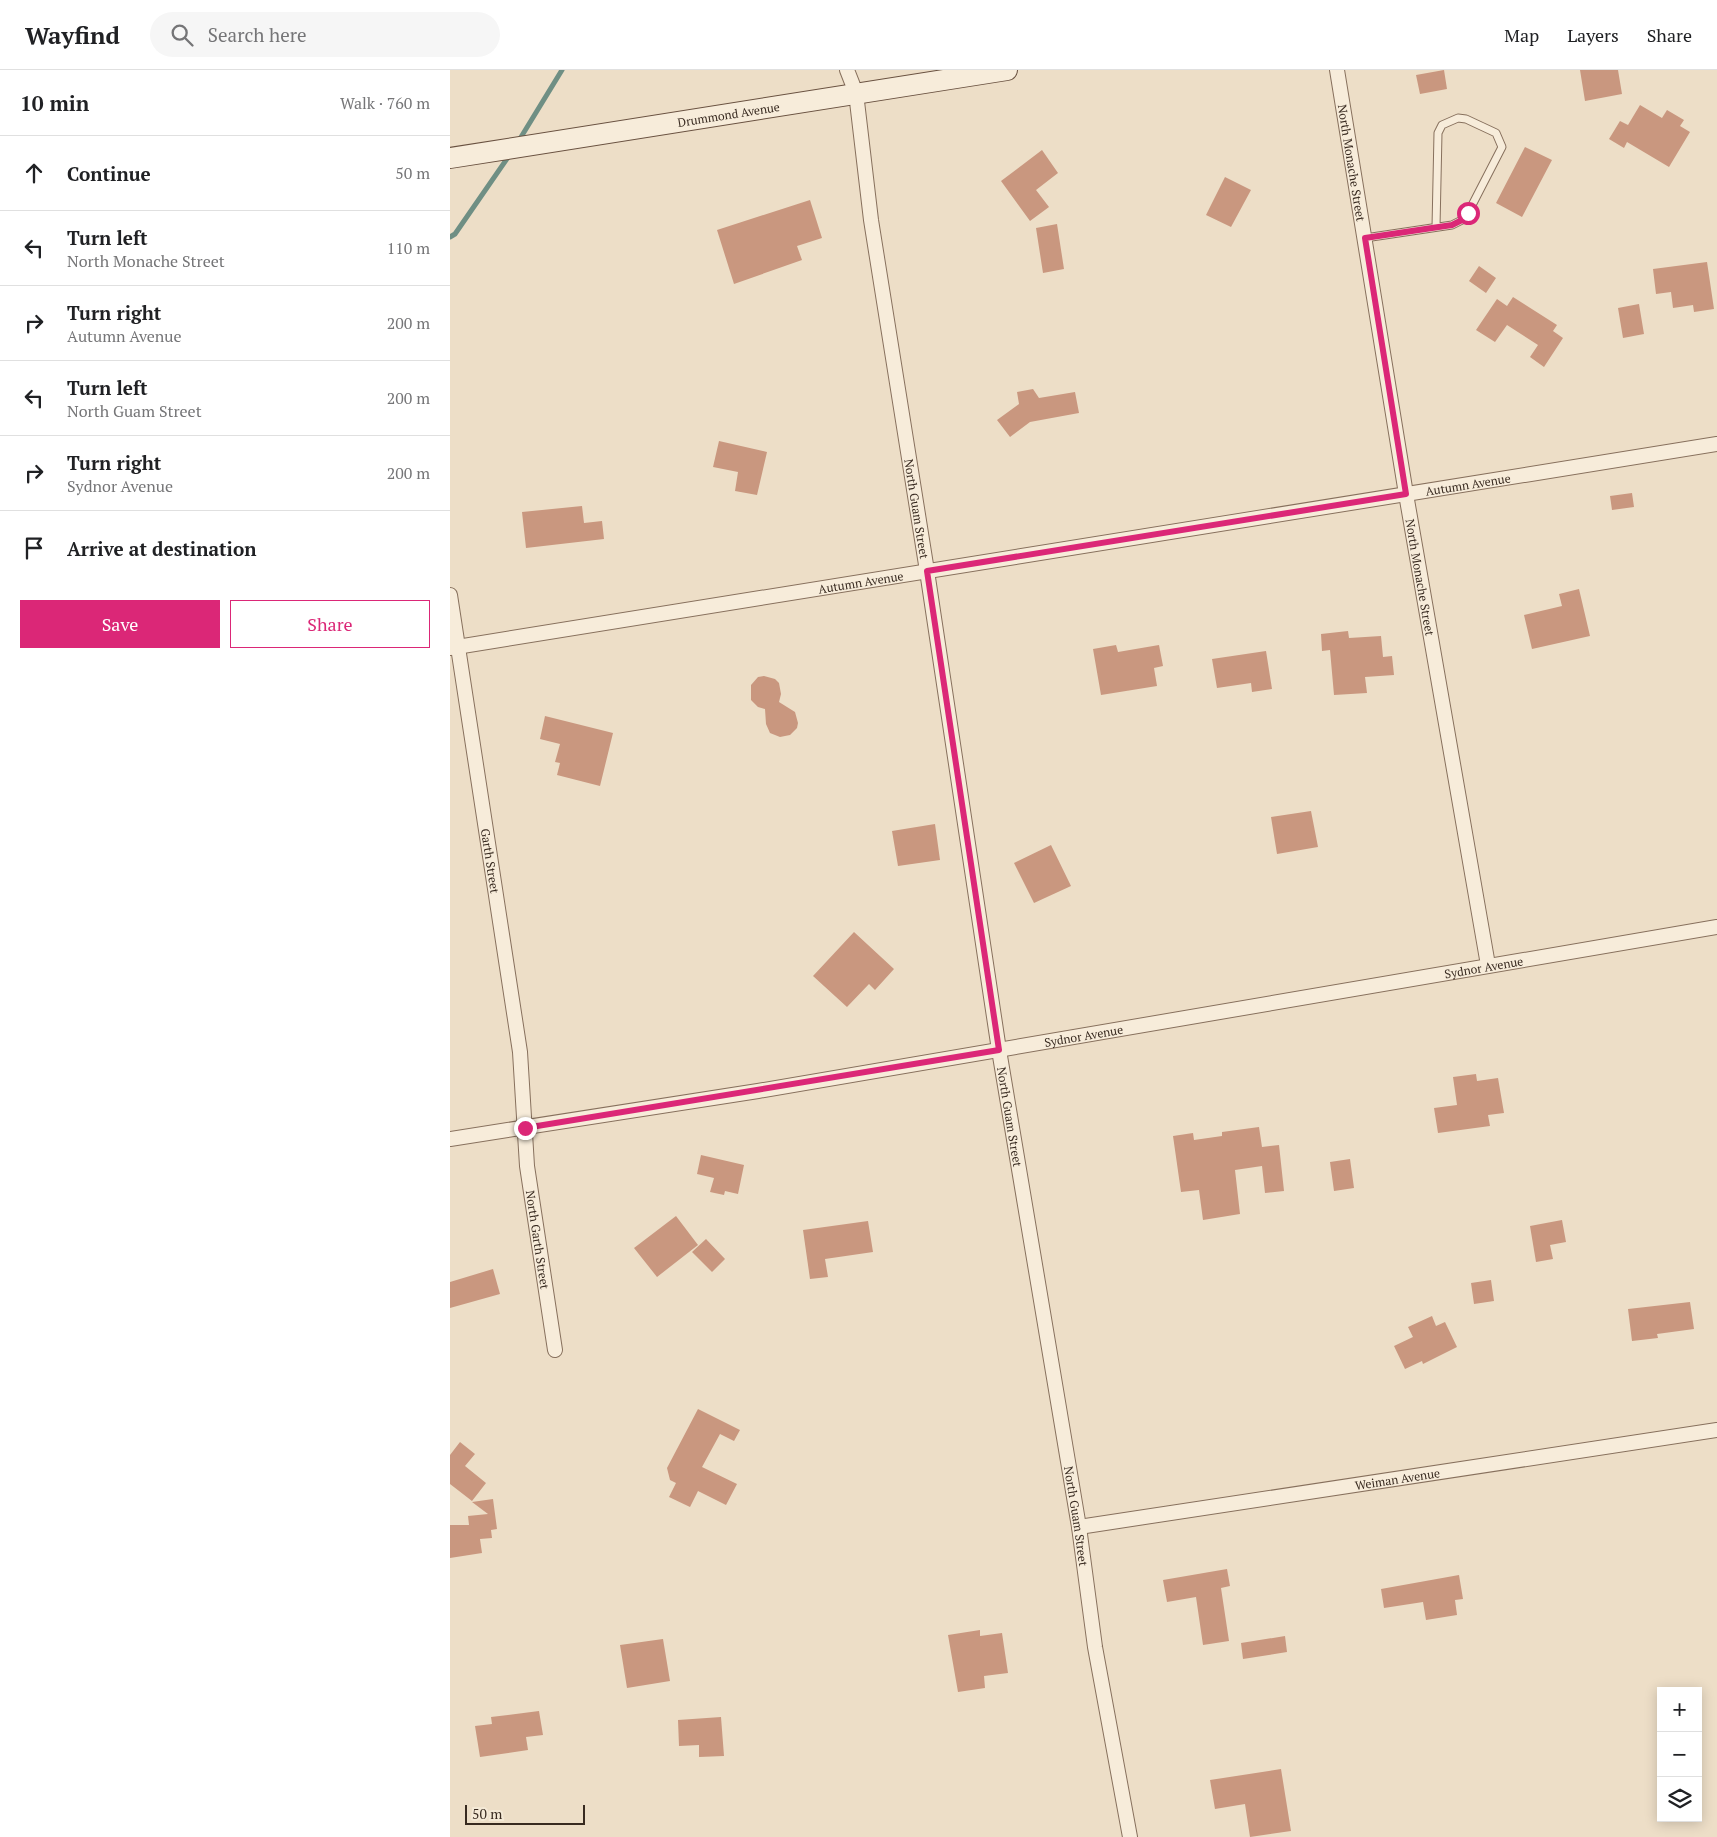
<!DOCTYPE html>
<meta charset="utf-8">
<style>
:root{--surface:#fff;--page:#f6f6f6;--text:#202124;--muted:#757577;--line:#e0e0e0;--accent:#db2777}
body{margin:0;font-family:"PT Serif",serif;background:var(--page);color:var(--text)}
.controls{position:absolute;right:15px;bottom:15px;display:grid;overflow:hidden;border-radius:0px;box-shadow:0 2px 12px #0003}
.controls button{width:45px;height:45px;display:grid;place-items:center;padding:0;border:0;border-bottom:1px solid var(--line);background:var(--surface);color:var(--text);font:25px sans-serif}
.scale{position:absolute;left:15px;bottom:12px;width:120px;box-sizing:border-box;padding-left:5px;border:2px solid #382a20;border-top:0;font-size:14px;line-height:18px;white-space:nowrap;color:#382a20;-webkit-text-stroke:4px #f4e9d6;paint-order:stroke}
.stop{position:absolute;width:15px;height:15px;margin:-11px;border:4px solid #db2777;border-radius:50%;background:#fff}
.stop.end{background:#db2777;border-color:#fff;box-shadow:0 1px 5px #0008}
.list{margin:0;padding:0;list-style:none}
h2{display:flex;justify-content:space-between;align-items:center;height:65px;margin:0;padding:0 20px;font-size:21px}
h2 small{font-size:16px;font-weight:400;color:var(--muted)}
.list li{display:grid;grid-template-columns:32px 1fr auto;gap:15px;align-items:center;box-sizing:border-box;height:75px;padding:0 20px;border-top:1px solid var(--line)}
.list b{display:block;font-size:19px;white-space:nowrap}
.list p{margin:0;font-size:16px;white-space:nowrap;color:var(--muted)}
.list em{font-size:16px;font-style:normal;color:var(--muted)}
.actions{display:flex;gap:10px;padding:15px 20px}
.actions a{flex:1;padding:11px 0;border:1px solid var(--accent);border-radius:0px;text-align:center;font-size:18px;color:var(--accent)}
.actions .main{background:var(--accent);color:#fff}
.icon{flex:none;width:28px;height:28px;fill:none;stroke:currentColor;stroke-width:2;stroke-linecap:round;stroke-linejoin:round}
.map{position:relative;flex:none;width:1267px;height:1767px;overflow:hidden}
header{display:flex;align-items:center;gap:30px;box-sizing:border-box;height:70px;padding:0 25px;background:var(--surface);border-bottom:1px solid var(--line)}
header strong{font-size:24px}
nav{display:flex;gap:28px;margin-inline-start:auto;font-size:18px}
.search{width:350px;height:45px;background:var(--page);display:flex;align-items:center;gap:12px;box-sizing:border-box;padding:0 18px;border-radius:28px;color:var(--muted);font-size:19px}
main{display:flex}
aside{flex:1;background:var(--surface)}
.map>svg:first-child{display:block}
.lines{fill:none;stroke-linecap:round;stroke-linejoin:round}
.stream{stroke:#6f8f84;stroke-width:5}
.building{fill:#c9977f}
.lane-casing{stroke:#87705d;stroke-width:9}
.street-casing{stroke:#87705d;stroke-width:16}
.secondary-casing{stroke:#695140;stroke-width:22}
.lane{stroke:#f7ecda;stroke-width:7}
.street{stroke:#f7ecda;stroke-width:14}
.secondary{stroke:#f7ecda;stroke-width:20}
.route{stroke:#db2777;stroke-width:6}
.labels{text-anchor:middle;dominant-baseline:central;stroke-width:4;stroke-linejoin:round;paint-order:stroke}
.street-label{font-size:12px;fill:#382a20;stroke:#f4e9d6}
</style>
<header>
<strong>Wayfind</strong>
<div class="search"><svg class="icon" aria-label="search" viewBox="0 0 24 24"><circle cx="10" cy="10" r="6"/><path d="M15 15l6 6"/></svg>Search here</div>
<nav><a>Map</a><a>Layers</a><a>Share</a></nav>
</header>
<main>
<aside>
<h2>10 min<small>Walk · 760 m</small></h2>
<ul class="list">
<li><svg class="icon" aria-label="ahead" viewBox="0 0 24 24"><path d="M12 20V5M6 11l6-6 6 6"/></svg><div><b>Continue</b></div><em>50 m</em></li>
<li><svg class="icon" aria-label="left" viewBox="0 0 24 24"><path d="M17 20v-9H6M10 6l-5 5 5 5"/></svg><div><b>Turn left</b><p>North Monache Street</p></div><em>110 m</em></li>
<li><svg class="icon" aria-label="right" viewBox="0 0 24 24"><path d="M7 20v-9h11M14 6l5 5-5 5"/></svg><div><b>Turn right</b><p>Autumn Avenue</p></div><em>200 m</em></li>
<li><svg class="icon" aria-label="left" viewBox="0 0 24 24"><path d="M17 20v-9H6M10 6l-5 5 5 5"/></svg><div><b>Turn left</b><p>North Guam Street</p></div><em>200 m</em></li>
<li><svg class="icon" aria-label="right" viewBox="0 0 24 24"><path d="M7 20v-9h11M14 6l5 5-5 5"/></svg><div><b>Turn right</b><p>Sydnor Avenue</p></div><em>200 m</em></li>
<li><svg class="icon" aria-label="arrive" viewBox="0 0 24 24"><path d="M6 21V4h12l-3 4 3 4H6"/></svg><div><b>Arrive at destination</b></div></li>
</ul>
<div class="actions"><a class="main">Save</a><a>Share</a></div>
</aside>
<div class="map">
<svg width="1267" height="1767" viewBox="0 0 1267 1767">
<rect width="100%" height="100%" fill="#eddec7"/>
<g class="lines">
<path class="stream" d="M68,72L112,0
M0,167L5,164L61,83"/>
</g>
<path class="building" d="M994,0L997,19L970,24L966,5Z
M1130,0H1168L1172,24L1135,31Z
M1190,35L1212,48L1217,40L1234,50L1230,56L1240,62L1219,97L1177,72L1174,78L1159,69L1170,51L1178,55Z
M1075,77L1102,90L1072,147L1046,133Z
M592,80L608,103L586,120L599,137L580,151L551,111Z
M775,107L801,120L781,157L756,145Z
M360,130L372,168L347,176L352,190L284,214L267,160Z
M607,154L614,199L593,203L586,158Z
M1257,192L1264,239L1244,242L1243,235L1223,238L1221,222L1206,224L1203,199Z
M1029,196L1046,208L1036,223L1019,211Z
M1063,227L1107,255L1103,261L1113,268L1094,297L1080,287L1088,275L1057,255L1045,272L1026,260L1047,229L1057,236Z
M1189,234L1194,264L1173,268L1168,238Z
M583,319L589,328L625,322L629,343L580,352L560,367L547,350L569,334L567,322Z
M269,371L317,382L307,425L285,421L288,402L263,397Z
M1182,423L1184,437L1162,440L1160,426Z
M132,436L134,453L152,451L154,469L76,478L72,442Z
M1129,519L1140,566L1082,579L1074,545L1112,536L1109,524Z
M898,561L899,568L931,566L933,587L942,586L944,605L915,607L917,623L884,625L880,580L872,581L871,564Z
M666,575L668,582L709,575L713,596L704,598L707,616L651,625L643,579Z
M816,581L822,619L802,622L801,613L767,618L762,589Z
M314,606L325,609L329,613L331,624L329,632L345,642L348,653L347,658L340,665L330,667L320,663L316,654L315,639L308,637L301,630V615L308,607Z
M95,646L163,663L150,716L107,705L110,693L105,692L110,674L90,669Z
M861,741L868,777L827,784L821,747Z
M485,754L490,790L448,796L442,761Z
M601,775L621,816L584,833L564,793Z
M404,862L444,899L425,920L419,914L397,937L363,906Z
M1026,1004L1027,1011L1048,1008L1054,1043L1038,1045L1040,1056L988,1063L984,1038L1007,1035L1003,1007Z
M809,1057L812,1077L829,1075L834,1121L815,1123L812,1096L785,1100L790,1144L753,1150L749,1120L731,1122L723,1066L743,1063L744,1070L772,1066V1062Z
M251,1085L294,1095L288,1124L275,1121L274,1125L260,1122L264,1108L247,1104Z
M900,1089L904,1118L884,1121L880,1092Z
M226,1146L248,1175L207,1207L184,1178Z
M1112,1150L1116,1172L1100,1175L1103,1189L1086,1192L1080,1156Z
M418,1151L423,1182L375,1189L378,1207L360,1209L353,1160Z
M256,1169L275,1189L262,1202L242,1182Z
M43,1199L50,1224L0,1238V1212Z
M1041,1210L1044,1231L1024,1234L1021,1213Z
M1240,1232L1244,1259L1207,1264L1208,1268L1182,1271L1178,1239Z
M982,1246L986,1256L995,1252L1007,1277L973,1294L972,1291L955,1299L944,1276L963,1267L958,1257Z
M248,1339L290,1360L284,1371L270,1364L252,1397L287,1414L276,1435L248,1421L240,1437L219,1427L226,1413L220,1410L217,1398Z
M10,1372L25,1384L15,1396L36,1413L22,1431L0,1414V1385Z
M43,1429L47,1459L41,1460L42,1468L30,1469L32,1483L0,1488V1455H19L18,1446L38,1444L22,1432Z
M777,1499L780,1516L771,1518L779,1571L753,1575L746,1527L717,1532L713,1510Z
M1009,1505L1013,1529L1005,1530L1007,1545L976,1550L973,1532L934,1538L931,1519Z
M530,1560V1566L552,1563L558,1603L534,1606L535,1618L508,1622L498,1565Z
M835,1566L837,1582L793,1589L791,1573Z
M213,1569L220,1611L177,1618L170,1575Z
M89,1641L93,1665L76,1667L78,1680L30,1687L25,1656L42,1654L41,1647Z
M271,1647L274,1686L249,1687V1675L229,1676L228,1650Z
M831,1699L841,1761L800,1767L795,1734L765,1739L760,1710Z"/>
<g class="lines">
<g class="lane-casing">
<path id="lane" d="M915,168L1002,155L1012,150L1018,143L1052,77L1046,63L1016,49L1008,48L992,55L988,63L986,157"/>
</g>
<g class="street-casing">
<g id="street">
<path id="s1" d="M397,0L406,23L421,150L477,501L549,980L629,1457L645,1577L680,1767"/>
<path id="s2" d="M887,0L956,424L1038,895"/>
<path id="s3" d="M0,525L70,982L77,1096L105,1280"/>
<path id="s4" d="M0,578L1267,374"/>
<path id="s5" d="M0,1069L308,1021L1267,857"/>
<path id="s6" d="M629,1457L1267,1360"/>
</g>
</g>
<g class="secondary-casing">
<g id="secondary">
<path id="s7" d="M0,88L557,0"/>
</g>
</g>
<use href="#lane" class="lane"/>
<use href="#street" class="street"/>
<use href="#secondary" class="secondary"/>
</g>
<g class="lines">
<path class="route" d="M75,1058L549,980L477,501L956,424L915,168L1002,155L1012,150L1018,143"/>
</g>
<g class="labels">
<g class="street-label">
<text stroke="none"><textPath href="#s7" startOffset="282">Drummond Avenue</textPath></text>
<text stroke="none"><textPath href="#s2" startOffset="94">North Monache Street</textPath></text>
<text stroke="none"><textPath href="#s4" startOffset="1031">Autumn Avenue</textPath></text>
<text stroke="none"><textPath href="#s1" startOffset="445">North Guam Street</textPath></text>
<text stroke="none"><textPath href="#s2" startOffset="514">North Monache Street</textPath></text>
<text stroke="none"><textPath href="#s4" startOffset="416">Autumn Avenue</textPath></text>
<text stroke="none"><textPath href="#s3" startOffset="269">Garth Street</textPath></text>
<text stroke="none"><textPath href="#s5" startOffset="1048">Sydnor Avenue</textPath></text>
<text stroke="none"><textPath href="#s5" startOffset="642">Sydnor Avenue</textPath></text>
<text stroke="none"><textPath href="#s1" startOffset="1060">North Guam Street</textPath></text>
<text stroke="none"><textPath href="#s3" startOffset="651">North Garth Street</textPath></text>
<text stroke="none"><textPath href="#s6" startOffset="322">Weiman Avenue</textPath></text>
<text stroke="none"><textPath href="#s1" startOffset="1465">North Guam Street</textPath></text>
</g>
</g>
</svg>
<div class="controls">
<button>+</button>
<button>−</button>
<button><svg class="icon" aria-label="layers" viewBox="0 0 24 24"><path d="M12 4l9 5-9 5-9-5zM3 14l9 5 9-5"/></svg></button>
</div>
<div class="scale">50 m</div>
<div class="stop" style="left:1018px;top:143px"></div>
<div class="stop end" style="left:75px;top:1058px"></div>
</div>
</main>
